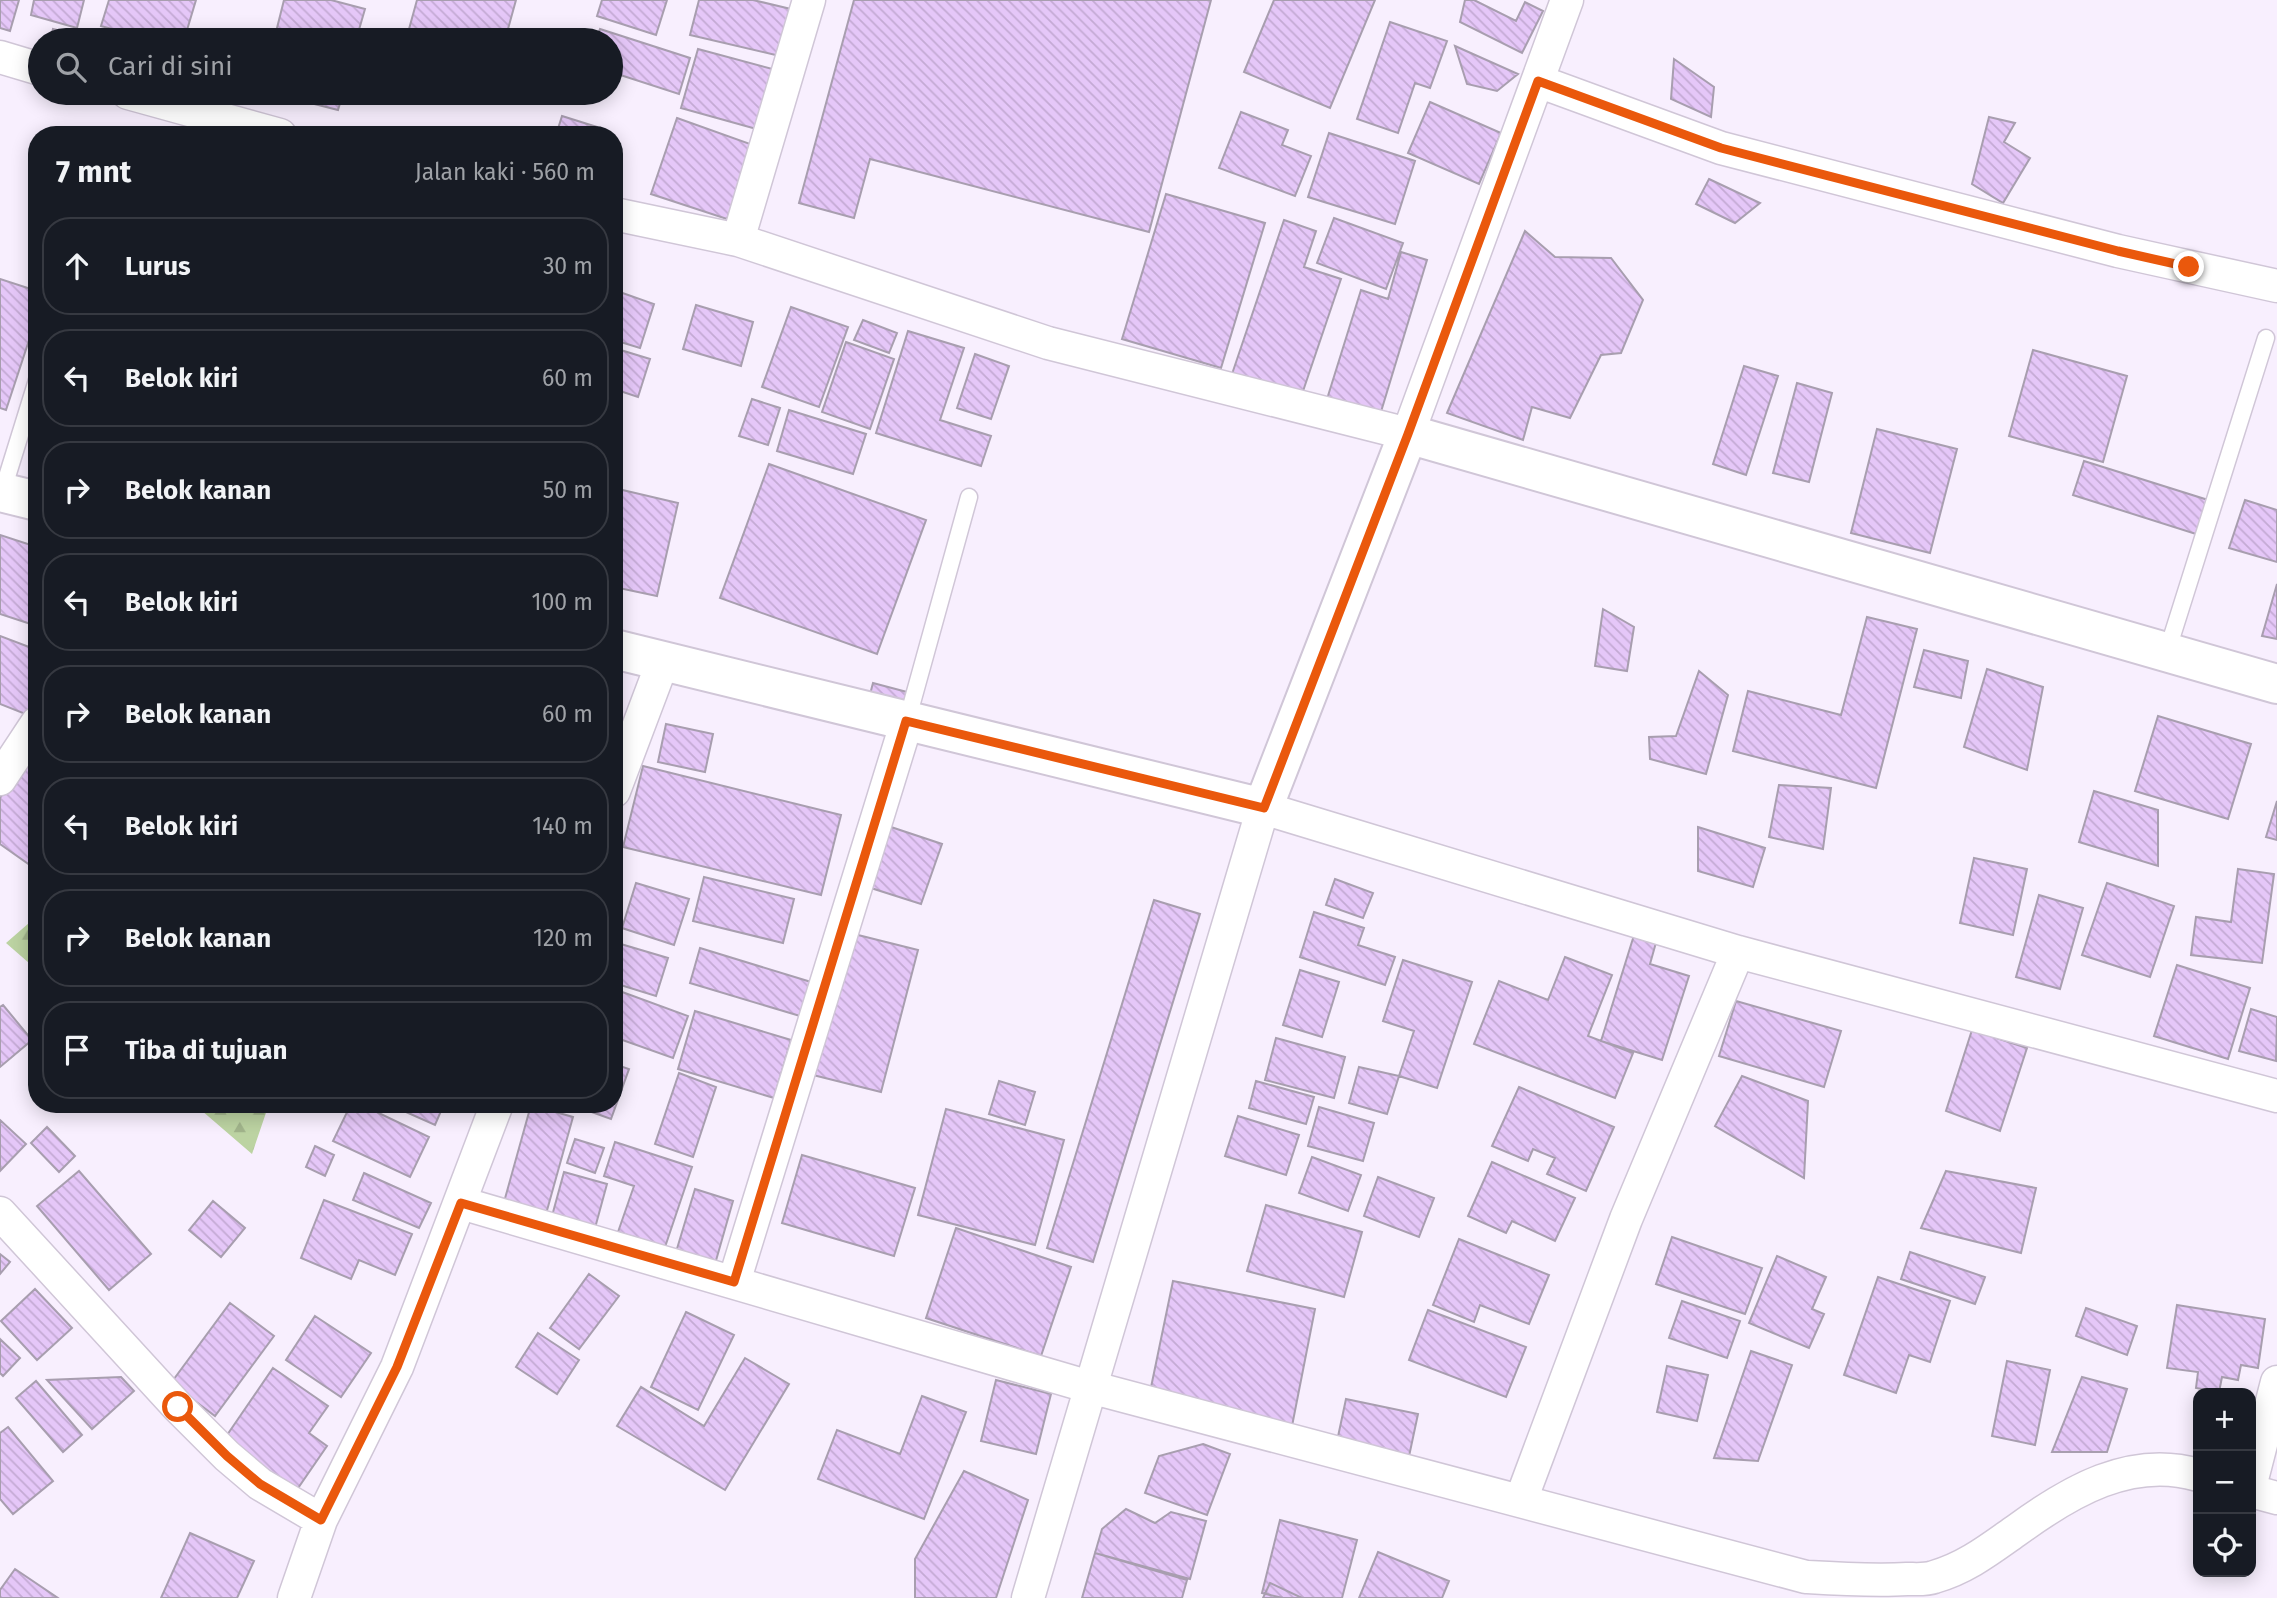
<!DOCTYPE html>
<html lang="id">
<meta charset="utf-8">
<style>
:root{--surface:#171b24;--page:#242831;--text:#f1f3f6;--muted:#9ea1a6;--line:#363941}
body{margin:0;font-family:"Fira Sans",sans-serif;background:var(--page);color:var(--text)}
.controls{position:absolute;right:21px;bottom:21px;display:grid;overflow:hidden;border-radius:14px;box-shadow:0 4px 18px #0003}
.controls button{width:63px;height:63px;display:grid;place-items:center;padding:0;border:0;border-bottom:2px solid var(--line);background:var(--surface);color:var(--text);font:35px sans-serif}
.stop{position:absolute;width:21px;height:21px;margin:-16px;border:5px solid #ea580c;border-radius:50%;background:#fff}
.stop.end{background:#ea580c;border-color:#fff;box-shadow:0 2px 7px #0008}
.list{margin:0;padding:0;list-style:none}
h2{display:flex;justify-content:space-between;align-items:center;height:91px;margin:0;padding:0 28px;font-size:30px}
h2 small{font-size:23px;font-weight:400;color:var(--muted)}
.list li{display:grid;grid-template-columns:46px 1fr auto;gap:21px;align-items:center;box-sizing:border-box;height:98px;margin:0 14px 14px;padding:0 14px;border:2px solid var(--line);border-radius:28px}
.list b{display:block;font-size:26px;white-space:nowrap}
.list em{font-size:23px;font-style:normal;color:var(--muted)}
.icon{flex:none;width:38px;height:38px;fill:none;stroke:currentColor;stroke-width:2;stroke-linecap:round;stroke-linejoin:round}
.map{position:relative;flex:none;width:2277px;height:1598px;overflow:hidden}
.search{position:absolute;background:var(--surface);box-shadow:0 4px 18px #0003;left:28px;top:28px;width:595px;height:77px;display:flex;align-items:center;gap:18px;box-sizing:border-box;padding:0 24px;border-radius:38px;color:var(--muted);font-size:26px}
.panel{position:absolute;background:var(--surface);box-shadow:0 4px 18px #0003;left:28px;top:126px;width:595px;height:987px;border-radius:28px}
.map>svg:first-child{display:block}
.forest{fill:url(#forest-firs)}
.building{fill:url(#building-back-hatch);stroke:#a89eaf;stroke-width:2}
.lines{fill:none;stroke-linecap:round;stroke-linejoin:round}
.lane-casing{stroke:#d0c6d7;stroke-width:19}
.street-casing{stroke:#d0c6d7;stroke-width:35}
.primary-casing{stroke:#d0c6d7;stroke-width:42}
.lane{stroke:#fff;stroke-width:16}
.street{stroke:#fff;stroke-width:32}
.primary{stroke:#fff;stroke-width:38}
.route{stroke:#ea580c;stroke-width:9}
</style>
<div class="map">
<svg width="2277" height="1598" viewBox="0 0 2277 1598">
<defs>
<pattern id="forest-firs" width="22" height="20" patternUnits="userSpaceOnUse" patternTransform="scale(1.75)"><rect width="22" height="20" fill="#bcd3a2"/><path d="M5 1l3.5 6h-7zM16 11l3.5 6h-7z" fill="#a1b48b"/></pattern>
<pattern id="building-back-hatch" width="6" height="6" patternUnits="userSpaceOnUse" patternTransform="scale(1.75)"><rect width="6" height="6" fill="#e5c7f8"/><path d="M-1 5l2 2M0 0l6 6M5-1l2 2" fill="none" stroke="#c4aad4"/></pattern>
</defs>
<rect width="100%" height="100%" fill="#f8effe"/>
<path class="forest" d="M37,916V970L6,943Z
M194,1104H269L252,1154Z"/>
<path class="building" d="M0,0H19L10,31L0,28Z
M34,0H84L77,28L31,15Z
M109,0H196L184,40H152L101,26Z
M284,0H331L365,9L356,40H274Z
M417,0H516L505,40H406Z
M602,0H667L656,35L597,16Z
M699,0H753L791,9L780,56L690,35Z
M854,0H1211L1149,232L870,159L854,218L799,203Z
M1274,0H1375L1330,108L1244,72Z
M1465,0H1474L1516,21L1525,2L1543,11L1522,53L1460,22Z
M1390,22L1447,41L1430,88L1415,83L1398,133L1357,119Z
M53,29L100,40H50Z
M600,29L690,58L679,94L611,72V40H596Z
M1455,46L1518,74L1497,91L1467,84Z
M698,49L776,70L760,130L681,108Z
M1674,59L1714,87L1711,117L1671,99Z
M271,93H343L338,110Z
M1430,102L1501,133L1479,184L1408,153Z
M1241,112L1288,130L1282,145L1311,156L1295,196L1219,168Z
M562,116L597,127L595,135H556Z
M1989,117L2015,123L2004,142L2030,158L2003,203L1972,184Z
M677,118L753,145L727,219L651,194Z
M1329,133L1415,161L1395,224L1308,197Z
M1709,179L1760,203L1735,223L1696,204Z
M1166,194L1265,223L1221,368L1122,339Z
M1334,218L1403,243L1386,289L1317,263Z
M1284,220L1316,231L1304,267L1341,279L1300,400L1231,377Z
M1525,231L1555,257L1611,258L1643,300L1621,353L1601,355L1570,418L1532,407L1523,440L1447,413Z
M1401,252L1427,260L1380,415L1327,399L1361,290L1388,299Z
M0,279L37,291V316L6,410L0,408Z
M614,290L654,304L640,348L614,340Z
M696,305L753,322L741,366L683,349Z
M791,307L848,327L819,407L762,387Z
M863,320L897,333L889,353L854,340Z
M908,331L964,348L940,420L991,436L981,466L876,433Z
M846,342L894,359L870,429L822,412Z
M614,348L650,359L638,397L614,389Z
M2033,350L2127,376L2103,462L2009,436Z
M975,354L1009,366L991,419L957,408Z
M1744,366L1778,376L1746,475L1713,464Z
M1797,383L1832,393L1809,482L1773,473Z
M752,399L780,408L768,445L739,436Z
M789,410L866,434L853,474L777,451Z
M1877,429L1957,449L1930,553L1851,533Z
M2084,461L2208,500L2196,534L2073,495Z
M769,464L926,520L877,654L720,598Z
M614,488L678,503L657,596L614,587Z
M2245,500L2277,510V562L2229,548Z
M0,535L37,547V626L0,614Z
M2277,584V639L2262,636Z
M1603,609L1634,627L1627,671L1595,666Z
M1867,617L1917,629L1876,788L1733,751L1748,691L1841,715Z
M0,636L37,650V707L33,717L0,704Z
M1924,650L1968,661L1961,698L1914,687Z
M1987,669L2043,687L2027,770L1964,747Z
M1699,671L1728,695L1706,774L1650,759L1649,737L1676,736Z
M873,683L907,692L902,712L868,702Z
M2158,716L2251,744L2228,819L2135,791Z
M666,724L713,734L705,772L658,762Z
M37,745V870L0,844V798Z
M643,766L841,815L821,895L623,847Z
M1779,785L1831,788L1823,849L1769,837Z
M2094,791L2158,810V866L2079,842Z
M2277,801V840L2266,837Z
M891,827L942,844L921,904L871,888Z
M1698,827L1765,848L1753,887L1698,871Z
M1974,858L2027,869L2013,935L1960,923Z
M2238,869L2274,874L2262,963L2191,955L2196,917L2231,922Z
M704,877L794,899L783,943L693,921Z
M1335,879L1373,893L1363,918L1326,905Z
M636,883L689,899L674,945L622,928Z
M2107,883L2174,906L2150,977L2082,955Z
M2039,895L2083,908L2060,989L2016,977Z
M1154,900L1200,914L1093,1262L1047,1248Z
M1314,912L1364,928L1358,945L1395,957L1385,985L1300,957Z
M1635,932L1657,939L1650,964L1689,976L1662,1060L1601,1041Z
M850,933L918,950L881,1092L813,1075Z
M614,942L668,958L656,996L614,983Z
M700,948L811,982L800,1016L690,983Z
M1565,957L1612,975L1588,1036L1633,1053L1615,1098L1474,1044L1499,981L1548,1000Z
M1403,960L1472,982L1437,1088L1399,1076L1414,1031L1383,1021Z
M2177,965L2250,988L2228,1059L2154,1036Z
M1300,970L1339,982L1322,1037L1283,1025Z
M614,989L688,1016L673,1058L614,1037Z
M1736,1001L1841,1031L1824,1087L1719,1056Z
M3,1005L32,1040L0,1067V1007Z
M2251,1009L2277,1017L2276,1061L2239,1051Z
M695,1011L791,1040L774,1098L678,1069Z
M1972,1030L2027,1048L2000,1131L1946,1111Z
M1276,1038L1345,1057L1334,1098L1265,1080Z
M614,1064L629,1069L611,1119L572,1105L614,1104Z
M1359,1067L1399,1076L1387,1114L1349,1103Z
M679,1073L716,1087L693,1157L655,1144Z
M1742,1076L1808,1101L1804,1178L1715,1126Z
M999,1081L1035,1092L1025,1125L989,1114Z
M1256,1081L1314,1097L1306,1124L1249,1108Z
M1519,1087L1614,1127L1586,1191L1547,1174L1555,1158L1533,1149L1528,1161L1492,1146Z
M351,1104H360L429,1137L410,1177L333,1141Z
M388,1104H444L435,1125Z
M531,1105L573,1117L546,1214L504,1202Z
M1319,1107L1374,1123L1363,1161L1308,1146Z
M946,1109L1064,1140L1035,1245L918,1215Z
M1238,1116L1299,1135L1286,1175L1225,1156Z
M0,1120L26,1144L0,1171Z
M47,1127L75,1156L59,1172L31,1143Z
M575,1139L604,1148L595,1173L567,1163Z
M615,1142L692,1167L665,1247L618,1232L634,1186L604,1176Z
M315,1146L334,1155L325,1176L306,1167Z
M802,1155L915,1188L894,1256L782,1223Z
M1312,1157L1361,1175L1348,1211L1299,1193Z
M1492,1162L1575,1198L1555,1241L1512,1221L1506,1233L1468,1216Z
M79,1171L151,1254L109,1290L37,1206Z
M1946,1171L2036,1188L2021,1253L1921,1228Z
M564,1172L607,1184L595,1228L552,1216Z
M364,1173L431,1203L419,1228L353,1200Z
M1378,1177L1434,1198L1419,1237L1364,1216Z
M695,1189L733,1201L715,1264L676,1252Z
M324,1200L412,1234L395,1275L359,1260L351,1279L301,1258Z
M213,1201L245,1228L221,1257L189,1230Z
M1266,1205L1362,1232L1344,1297L1247,1271Z
M956,1228L1071,1267L1041,1356L926,1318Z
M1672,1237L1762,1268L1745,1314L1656,1284Z
M1459,1239L1549,1275L1529,1324L1480,1305L1474,1322L1433,1305Z
M1910,1252L1985,1277L1975,1304L1901,1279Z
M0,1254L10,1262L0,1274Z
M1777,1256L1826,1277L1812,1309L1824,1314L1809,1348L1749,1323Z
M589,1274L619,1296L579,1349L550,1328Z
M1878,1277L1950,1301L1930,1362L1909,1355L1896,1393L1844,1375Z
M1173,1281L1315,1309L1292,1426L1149,1397Z
M35,1289L72,1328L37,1360L1,1321Z
M1682,1301L1740,1321L1727,1358L1669,1338Z
M230,1303L274,1336L215,1416L171,1383Z
M2177,1305L2265,1319L2258,1368L2241,1365L2238,1380L2222,1377L2219,1392L2196,1388L2198,1372L2167,1368Z
M2086,1308L2137,1326L2127,1355L2076,1336Z
M1428,1310L1526,1347L1506,1397L1409,1360Z
M686,1312L734,1335L698,1410L651,1387Z
M315,1316L371,1353L341,1397L286,1360Z
M538,1333L579,1360L557,1394L516,1367Z
M0,1339L20,1358L3,1376L0,1373Z
M1751,1351L1792,1365L1758,1461L1714,1458Z
M745,1358L789,1384L725,1490L617,1426L641,1387L704,1426Z
M2007,1361L2050,1370L2035,1445L1992,1436Z
M1667,1366L1708,1375L1697,1421L1657,1412Z
M273,1368L328,1406L309,1433L327,1446L296,1491L223,1441Z
M121,1377L134,1391L92,1429L47,1380Z
M2082,1377L2127,1389L2107,1452H2052Z
M996,1380L1051,1394L1036,1454L981,1441Z
M36,1381L82,1435L63,1452L16,1398Z
M922,1396L966,1412L924,1519L818,1479L837,1430L900,1454Z
M1346,1399L1418,1414L1408,1461L1336,1446Z
M8,1427L53,1481L13,1514L0,1499V1433Z
M1203,1444L1230,1454L1207,1515L1145,1493L1159,1456Z
M964,1471L1028,1500L996,1598H915V1559Z
M1126,1509L1155,1523L1171,1512L1206,1521L1190,1579L1095,1553L1102,1529Z
M1280,1520L1357,1540L1342,1598H1283L1262,1593Z
M190,1533L254,1561L237,1598H161Z
M1378,1552L1449,1581L1442,1598H1359Z
M1095,1553L1187,1580L1182,1598H1082Z
M15,1569L58,1598H0V1590Z
M1270,1583L1302,1598H1263Z"/>
<g class="lines">
<g class="lane-casing">
<path id="lane" d="M2,493L37,380
M2167,652L2266,338
M907,721L969,497"/>
</g>
<g class="street-casing">
<path id="street" d="M0,57L40,69
M1538,81L1721,148L2118,251L2277,286
M128,93L280,135
M614,214L738,240L1048,343L1408,434L1567,0
M738,240L809,0
M0,779L37,723
M614,791L663,661
M461,1203L1090,1387L1806,1577C1840,1579 1873,1581 1907,1579C1916,1579 1926,1580 1934,1577C1966,1568 1990,1549 2017,1530C2069,1492 2131,1455 2198,1475
M0,1213L178,1407L227,1456L260,1484L321,1520
M734,1282L907,721
M2251,1483L2277,1382
M2251,1491L2277,1498
M1521,1500L1626,1219L1738,952
M294,1598L321,1520L397,1367L497,1104
M1028,1598L1263,808L1738,952L2277,1096"/>
</g>
<g class="primary-casing">
<path id="primary" d="M0,492L37,501
M614,649L1263,808L1408,434L2277,684"/>
</g>
<use href="#lane" class="lane"/>
<use href="#street" class="street"/>
<use href="#primary" class="primary"/>
</g>
<g class="lines">
<path class="route" d="M178,1407L227,1456L260,1484L321,1520L397,1367L461,1203L734,1282L906,721L1264,808L1408,434L1538,81L1721,148L2118,251L2189,267"/>
</g>
</svg>
<div class="controls">
<button>+</button>
<button>−</button>
<button><svg class="icon" aria-label="locate" viewBox="0 0 24 24"><circle cx="12" cy="12" r="6"/><path d="M12 2v4M12 18v4M2 12h4M18 12h4"/></svg></button>
</div>
<div class="stop" style="left:178px;top:1407px"></div>
<div class="stop end" style="left:2189px;top:267px"></div>
<div class="search"><svg class="icon" aria-label="search" viewBox="0 0 24 24"><circle cx="10" cy="10" r="6"/><path d="M15 15l6 6"/></svg>Cari di sini</div>
<section class="panel">
<h2>7 mnt<small>Jalan kaki · 560 m</small></h2>
<ul class="list">
<li><svg class="icon" aria-label="ahead" viewBox="0 0 24 24"><path d="M12 20V5M6 11l6-6 6 6"/></svg><div><b>Lurus</b></div><em>30 m</em></li>
<li><svg class="icon" aria-label="left" viewBox="0 0 24 24"><path d="M17 20v-9H6M10 6l-5 5 5 5"/></svg><div><b>Belok kiri</b></div><em>60 m</em></li>
<li><svg class="icon" aria-label="right" viewBox="0 0 24 24"><path d="M7 20v-9h11M14 6l5 5-5 5"/></svg><div><b>Belok kanan</b></div><em>50 m</em></li>
<li><svg class="icon" aria-label="left" viewBox="0 0 24 24"><path d="M17 20v-9H6M10 6l-5 5 5 5"/></svg><div><b>Belok kiri</b></div><em>100 m</em></li>
<li><svg class="icon" aria-label="right" viewBox="0 0 24 24"><path d="M7 20v-9h11M14 6l5 5-5 5"/></svg><div><b>Belok kanan</b></div><em>60 m</em></li>
<li><svg class="icon" aria-label="left" viewBox="0 0 24 24"><path d="M17 20v-9H6M10 6l-5 5 5 5"/></svg><div><b>Belok kiri</b></div><em>140 m</em></li>
<li><svg class="icon" aria-label="right" viewBox="0 0 24 24"><path d="M7 20v-9h11M14 6l5 5-5 5"/></svg><div><b>Belok kanan</b></div><em>120 m</em></li>
<li><svg class="icon" aria-label="arrive" viewBox="0 0 24 24"><path d="M6 21V4h12l-3 4 3 4H6"/></svg><div><b>Tiba di tujuan</b></div></li>
</ul>
</section>
</div>
